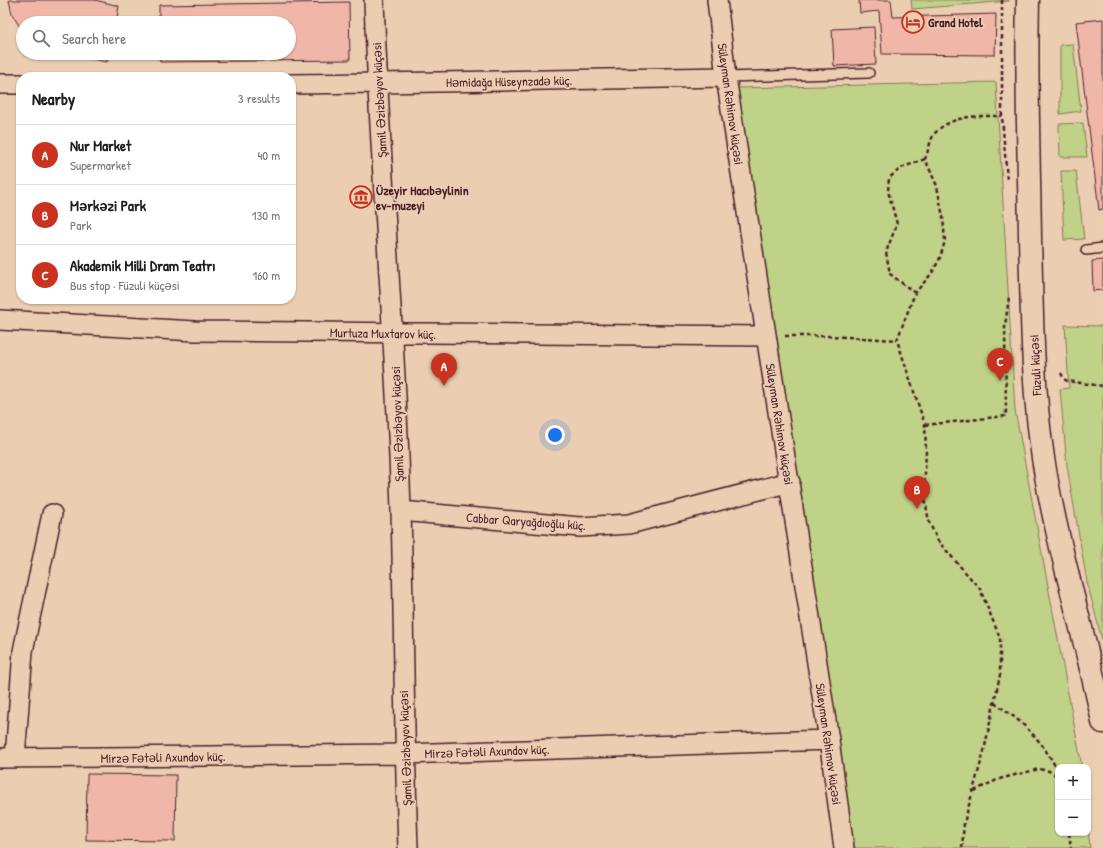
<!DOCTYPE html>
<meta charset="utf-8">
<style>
:root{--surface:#fff;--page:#f6f6f6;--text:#202124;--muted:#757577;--line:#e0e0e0;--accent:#c8321e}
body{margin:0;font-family:"Patrick Hand",sans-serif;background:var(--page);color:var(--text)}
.controls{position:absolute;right:12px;bottom:12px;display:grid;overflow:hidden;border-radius:8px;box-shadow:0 1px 3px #0004}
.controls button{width:36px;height:36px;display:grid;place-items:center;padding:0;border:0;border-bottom:1px solid var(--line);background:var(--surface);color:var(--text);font:20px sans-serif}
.you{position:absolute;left:555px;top:435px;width:14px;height:14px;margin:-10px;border:3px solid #fff;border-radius:50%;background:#1a73e8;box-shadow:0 0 0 6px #1a73e833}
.badge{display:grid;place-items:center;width:26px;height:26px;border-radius:50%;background:var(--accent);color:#fff;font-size:13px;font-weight:700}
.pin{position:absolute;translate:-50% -33px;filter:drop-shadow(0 1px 2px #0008)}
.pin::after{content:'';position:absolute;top:21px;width:14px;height:12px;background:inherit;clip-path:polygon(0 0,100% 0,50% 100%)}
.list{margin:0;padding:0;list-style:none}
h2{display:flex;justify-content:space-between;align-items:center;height:52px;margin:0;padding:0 16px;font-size:17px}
h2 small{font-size:13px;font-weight:400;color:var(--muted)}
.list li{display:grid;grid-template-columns:26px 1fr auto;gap:12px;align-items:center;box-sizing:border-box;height:60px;padding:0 16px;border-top:1px solid var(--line)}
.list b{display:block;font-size:15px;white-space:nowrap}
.list p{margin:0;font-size:13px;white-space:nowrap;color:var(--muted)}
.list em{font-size:13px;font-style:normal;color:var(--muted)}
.icon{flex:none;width:22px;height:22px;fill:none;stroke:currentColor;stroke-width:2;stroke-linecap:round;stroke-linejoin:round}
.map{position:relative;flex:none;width:1103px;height:848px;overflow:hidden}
.search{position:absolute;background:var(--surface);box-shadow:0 1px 3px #0004;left:16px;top:16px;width:280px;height:44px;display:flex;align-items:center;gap:10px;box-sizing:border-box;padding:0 14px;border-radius:22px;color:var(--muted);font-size:15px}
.panel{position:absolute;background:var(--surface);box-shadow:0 1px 3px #0004;left:16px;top:72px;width:280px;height:232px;border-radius:16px}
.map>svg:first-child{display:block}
.green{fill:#c0d287;stroke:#857859}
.building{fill:#f0b7a9;stroke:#4a1f2b}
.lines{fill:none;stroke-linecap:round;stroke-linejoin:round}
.lane-casing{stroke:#4a1f2b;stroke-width:12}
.street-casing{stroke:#4a1f2b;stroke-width:22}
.primary-casing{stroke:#4a1f2b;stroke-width:25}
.path{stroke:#4a1f2b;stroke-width:2.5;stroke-dasharray:4 3;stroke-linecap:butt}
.lane{stroke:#ebceb2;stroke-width:9}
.street{stroke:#ebceb2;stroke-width:19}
.primary{stroke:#ebceb2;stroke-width:22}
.labels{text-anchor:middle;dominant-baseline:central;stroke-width:3.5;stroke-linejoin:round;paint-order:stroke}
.poi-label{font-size:13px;font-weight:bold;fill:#4a1f2b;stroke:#ebceb2;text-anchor:start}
.street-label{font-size:13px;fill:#4a1f2b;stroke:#ebceb2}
</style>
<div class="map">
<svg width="1103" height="848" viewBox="0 0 1103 848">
<rect width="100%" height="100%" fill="#ebceb2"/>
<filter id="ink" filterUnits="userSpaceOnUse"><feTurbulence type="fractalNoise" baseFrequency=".025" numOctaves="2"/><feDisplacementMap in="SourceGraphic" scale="8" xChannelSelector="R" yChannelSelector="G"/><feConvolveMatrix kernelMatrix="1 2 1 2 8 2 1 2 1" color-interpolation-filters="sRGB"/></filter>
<g filter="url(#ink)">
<path class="green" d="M911,0H1009V1L912,9Z
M1073,44L1081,111L1060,114V45Z
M996,82L1015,410L1082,767H1058V833H1088V827L1090,848H851L736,88Z
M1083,123L1087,157H1060L1059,124Z
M1061,171H1076L1084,239L1064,240Z
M1065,325L1103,326V644L1087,582L1067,466L1060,389L1069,388Z"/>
<path class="building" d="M9,0H95L119,6L116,23H23V32L12,14Z
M859,0H891L893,17L996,14L995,55L882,54L879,11L860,13Z
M349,2L350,60L160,62L159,53H289V23H159V5Z
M1103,19V209L1099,210L1076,22Z
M874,27L876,64L834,66L832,29Z
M63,53H109L107,62Z
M1103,260V290L1093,291L1092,261Z
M87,774L176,775L175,841L86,840Z"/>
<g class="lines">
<g class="lane-casing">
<path id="lane" d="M726,77L869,73
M1086,250L1103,248"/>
</g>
<g class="street-casing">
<path id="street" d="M374,0C380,171 396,341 401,511C404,623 404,736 408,848
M717,0L726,77L829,740L844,848
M0,84H21
M291,84L377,83L726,77
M0,320L195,331L766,336
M401,511L580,527L629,524L790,482
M0,758L404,754L829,740
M15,758L23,651L52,514"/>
</g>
<g class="primary-casing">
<path id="primary" d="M1028,0C1026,79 1029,159 1030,238C1032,311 1032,385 1043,458C1057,547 1085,634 1103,722"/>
</g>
<path class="path" d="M1002,0V116L1007,180
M915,293L890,274L886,252L897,224L888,191L889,178L901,168L925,159
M785,336H829L897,340
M1061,373L1064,379L1067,381L1103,386
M925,425L1006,416L1005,326L1009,297
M994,703C1022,720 1044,742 1058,772
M974,791L999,779L1039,769L1049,771L1058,776
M1069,833L1071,848
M962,848L964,823L984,751L1000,675V638L980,589L938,541L929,522L924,494L926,451L925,425L897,340L915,293L932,273L940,258L945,241L943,217L937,186L925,159C928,152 931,137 935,133C953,114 979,116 1002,116"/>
<use href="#lane" class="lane"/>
<use href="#street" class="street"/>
<use href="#primary" class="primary"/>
</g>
</g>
<defs>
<g id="hotel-ring" transform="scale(1.15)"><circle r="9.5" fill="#ebceb2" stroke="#c8321e" stroke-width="1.5"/><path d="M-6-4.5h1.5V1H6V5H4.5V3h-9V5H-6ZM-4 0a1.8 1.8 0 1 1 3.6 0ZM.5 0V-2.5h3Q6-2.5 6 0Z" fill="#c8321e"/></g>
<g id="museum-ring" transform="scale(1.15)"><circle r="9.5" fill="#ebceb2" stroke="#c8321e" stroke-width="1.5"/><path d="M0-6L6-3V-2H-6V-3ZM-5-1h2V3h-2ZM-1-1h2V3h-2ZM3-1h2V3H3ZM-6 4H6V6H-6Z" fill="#c8321e"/></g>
</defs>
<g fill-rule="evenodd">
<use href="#hotel-ring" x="913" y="22"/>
<use href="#museum-ring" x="361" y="197"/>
</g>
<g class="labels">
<g class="poi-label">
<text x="928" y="22">Grand Hotel</text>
<text x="376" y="190">Üzeyir Hacıbəylinin<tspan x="376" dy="15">ev-muzeyi</tspan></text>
</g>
<g class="street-label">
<text transform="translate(509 81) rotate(-1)">Həmidağa Hüseynzadə küç.</text>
<text transform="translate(379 100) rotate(-93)">Şamil Əzizbəyov küçəsi</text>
<text transform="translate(731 104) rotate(82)">Süleyman Rəhimov küçəsi</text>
<text transform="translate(383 333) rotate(1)">Murtuza Muxtarov küç.</text>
<text transform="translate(1035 365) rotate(-93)">Füzuli küçəsi</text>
<text transform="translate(397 424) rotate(-92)">Şamil Əzizbəyov küçəsi</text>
<text transform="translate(780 424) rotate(81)">Süleyman Rəhimov küçəsi</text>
<text transform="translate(526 521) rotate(4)">Cabbar Qaryağdıoğlu küç.</text>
<text transform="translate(829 744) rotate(82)">Süleyman Rəhimov küçəsi</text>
<text transform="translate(405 748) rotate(-92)">Şamil Əzizbəyov küçəsi</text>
<text transform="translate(487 751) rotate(-2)">Mirzə Fətəli Axundov küç.</text>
<text transform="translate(163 757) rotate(-1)">Mirzə Fətəli Axundov küç.</text>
</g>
</g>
</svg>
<div class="controls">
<button>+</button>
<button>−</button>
</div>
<div class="you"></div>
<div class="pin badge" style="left:444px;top:386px">A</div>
<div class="pin badge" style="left:917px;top:509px">B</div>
<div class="pin badge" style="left:1000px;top:381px">C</div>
<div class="search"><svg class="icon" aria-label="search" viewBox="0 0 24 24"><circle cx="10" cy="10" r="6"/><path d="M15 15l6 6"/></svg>Search here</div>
<section class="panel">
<h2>Nearby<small>3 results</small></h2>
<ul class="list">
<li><span class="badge">A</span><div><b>Nur Market</b><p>Supermarket</p></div><em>40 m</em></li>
<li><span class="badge">B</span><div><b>Mərkəzi Park</b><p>Park</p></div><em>130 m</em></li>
<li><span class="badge">C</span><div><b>Akademik Milli Dram Teatrı</b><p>Bus stop · Füzuli küçəsi</p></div><em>160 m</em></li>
</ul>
</section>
</div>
